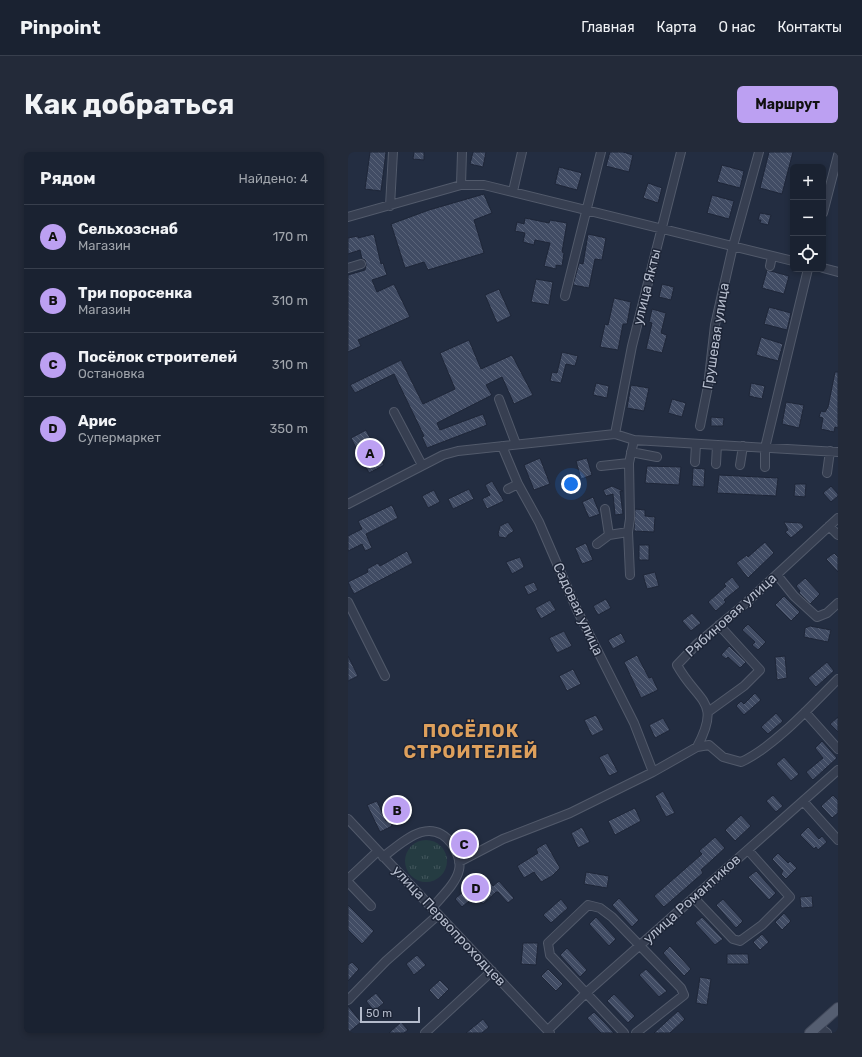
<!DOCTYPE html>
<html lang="ru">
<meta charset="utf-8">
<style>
:root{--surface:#1a2231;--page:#232a39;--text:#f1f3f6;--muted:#9fa4ab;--line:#383f4d;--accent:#bca0f2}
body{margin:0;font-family:Rubik,sans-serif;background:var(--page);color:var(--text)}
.controls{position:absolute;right:12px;top:12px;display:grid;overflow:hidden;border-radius:6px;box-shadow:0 2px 6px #0003}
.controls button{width:36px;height:36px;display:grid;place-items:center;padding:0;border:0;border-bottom:1px solid var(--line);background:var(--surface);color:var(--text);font:20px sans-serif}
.scale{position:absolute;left:12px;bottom:10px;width:60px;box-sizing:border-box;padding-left:4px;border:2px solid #b4bbcb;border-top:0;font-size:11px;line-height:14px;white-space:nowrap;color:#b4bbcb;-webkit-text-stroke:3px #1c2436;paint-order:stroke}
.you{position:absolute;left:223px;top:332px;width:14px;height:14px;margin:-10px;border:3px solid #fff;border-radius:50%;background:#1a73e8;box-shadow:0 0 0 6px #1a73e833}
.badge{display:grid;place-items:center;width:26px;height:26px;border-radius:50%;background:var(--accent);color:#111;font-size:13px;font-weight:700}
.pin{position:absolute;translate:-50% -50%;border:2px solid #fff;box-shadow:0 1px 4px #0006}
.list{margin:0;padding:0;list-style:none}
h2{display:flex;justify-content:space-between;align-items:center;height:52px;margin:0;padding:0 16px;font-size:17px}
h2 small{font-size:13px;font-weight:400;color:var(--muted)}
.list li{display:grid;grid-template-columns:26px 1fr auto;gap:12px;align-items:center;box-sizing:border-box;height:64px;padding:0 16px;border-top:1px solid var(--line)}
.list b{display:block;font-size:15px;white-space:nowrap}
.list p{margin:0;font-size:13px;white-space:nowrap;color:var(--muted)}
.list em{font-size:13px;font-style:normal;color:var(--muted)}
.icon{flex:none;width:22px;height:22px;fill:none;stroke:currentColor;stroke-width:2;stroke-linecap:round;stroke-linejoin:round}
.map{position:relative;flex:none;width:490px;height:881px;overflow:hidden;border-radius:6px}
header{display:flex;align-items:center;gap:24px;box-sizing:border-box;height:56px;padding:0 20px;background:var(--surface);border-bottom:1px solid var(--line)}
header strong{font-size:19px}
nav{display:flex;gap:22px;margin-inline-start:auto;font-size:14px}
.intro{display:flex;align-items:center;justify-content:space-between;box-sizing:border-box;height:96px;padding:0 24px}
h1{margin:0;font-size:28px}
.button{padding:10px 18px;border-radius:6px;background:var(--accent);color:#111;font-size:14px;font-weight:700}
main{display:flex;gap:24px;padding:0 24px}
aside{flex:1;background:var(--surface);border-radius:6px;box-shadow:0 2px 6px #0003}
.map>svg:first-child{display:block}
.grass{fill:url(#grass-tufts)}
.building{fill:url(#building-back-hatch);stroke:#1e2638}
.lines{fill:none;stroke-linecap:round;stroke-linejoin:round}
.minor-casing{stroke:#525a6b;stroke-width:10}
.major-casing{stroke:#41485a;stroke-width:12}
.minor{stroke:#373f51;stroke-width:8}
.major{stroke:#555e71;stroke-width:10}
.labels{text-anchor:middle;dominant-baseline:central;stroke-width:3;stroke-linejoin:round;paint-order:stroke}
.street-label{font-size:14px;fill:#b4bbcb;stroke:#1c2436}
.district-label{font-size:18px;font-weight:bold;letter-spacing:1px;fill:#dea05c;stroke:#1c2436}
</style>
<header>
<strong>Pinpoint</strong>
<nav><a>Главная</a><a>Карта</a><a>О нас</a><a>Контакты</a></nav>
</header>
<div class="intro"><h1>Как добраться</h1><a class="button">Маршрут</a></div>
<main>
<aside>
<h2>Рядом<small>Найдено: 4</small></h2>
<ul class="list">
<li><span class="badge">A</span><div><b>Сельхозснаб</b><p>Магазин</p></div><em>170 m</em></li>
<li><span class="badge">B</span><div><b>Три поросенка</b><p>Магазин</p></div><em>310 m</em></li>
<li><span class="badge">C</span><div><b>Посёлок строителей</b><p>Остановка</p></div><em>310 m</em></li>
<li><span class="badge">D</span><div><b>Арис</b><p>Супермаркет</p></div><em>350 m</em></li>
</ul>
</aside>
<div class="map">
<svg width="490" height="881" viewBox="0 0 490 881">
<defs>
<pattern id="grass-tufts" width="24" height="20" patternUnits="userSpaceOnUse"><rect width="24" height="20" fill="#253c42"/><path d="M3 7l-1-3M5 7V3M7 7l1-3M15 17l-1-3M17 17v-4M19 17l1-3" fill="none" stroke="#42565c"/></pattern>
<pattern id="building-back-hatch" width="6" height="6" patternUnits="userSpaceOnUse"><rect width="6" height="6" fill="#414c64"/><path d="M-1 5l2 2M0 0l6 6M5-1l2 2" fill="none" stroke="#5a6479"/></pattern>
</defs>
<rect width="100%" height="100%" fill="#232d41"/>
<path class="grass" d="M57 709a21 21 0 1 1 42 0a21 21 0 1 1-42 0Z"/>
<path class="building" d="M22,0H38L33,39L17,37Z
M66,0H76V8L65,7Z
M125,0H138L135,15L122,12Z
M262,0H275L285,3L281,20L258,14Z
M421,0H445L434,42L412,36Z
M374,13L396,19L392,36L369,30Z
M211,15L234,21L229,38L207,32Z
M300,31L314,36L310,51L295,46Z
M136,42L144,61L126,68L136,101L80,118L76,110L57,116L43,72L81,58Z
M364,43L386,49L381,67L359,61Z
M412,61L423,63L420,73L412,71L413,68H410Z
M177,66L201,71L202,68L219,71L214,100L216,101L214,114L208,113V117L196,114L202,91L187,88L186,93L175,90L177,81L167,79L169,70L176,72Z
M26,82L33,112L35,111L39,123L24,128L29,140L46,132L62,165L10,188L13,194L0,200V123L17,118L18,113L17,108L14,107L12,98L0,102V86L10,84V86Z
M240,82L258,86L254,108L247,107L241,136L225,133L231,111L235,112Z
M419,118L441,124L436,142L414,136Z
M188,127L205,130L201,153L183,150Z
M314,132L326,135L323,148L311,145Z
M151,137L163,164L149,171L137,143Z
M266,146L283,150L279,172H275L270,198L252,195L257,172L260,173Z
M421,155L443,161L439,178L416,172Z
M304,157L318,161L313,181L319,183L314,201L298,197L304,171L301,170Z
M413,185L435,192L430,209L408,203Z
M121,188L133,217L164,203L185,243L166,252L154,225L138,233L144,243L89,271L92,278L135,262L139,273L79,296L74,285L76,284L46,222L7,241L2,233L53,208L75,252L107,237L92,201Z
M214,200L230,204L227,214L218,212L213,231L202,229L204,220L209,221Z
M487,220H490V276L487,275L486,280L473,277L475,266L471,265L473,259L477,260L480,255Z
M248,231L261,234L259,246L245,243Z
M403,231L417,234L414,247L401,244Z
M283,233L301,236L296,259L279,256Z
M324,247L338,251L334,265L320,261Z
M438,250L456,253L451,276L434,272Z
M363,265L376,266L375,274H363Z
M18,278L36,313L21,321L3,286Z
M192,306L202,332L186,338L176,313Z
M239,306L244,323L233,327L228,309Z
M299,314L333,315L331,333L297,331Z
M345,316L357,317L356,335L344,334Z
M371,323L430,326L428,344L369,341Z
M144,329L156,349L139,357L134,347L142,343L137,333Z
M447,332H458L457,345L446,344Z
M264,334L275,339H272L275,362L267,363L265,342L258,344L255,338Z
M483,334L490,342V344L483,350L475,341Z
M121,337L126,347L105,357L100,347Z
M86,338L92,350L80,356L74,344Z
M245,345L252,362L241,366L234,350Z
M44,353L50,366L18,382L24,396L17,399L14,392L0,399V384L14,377L10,369Z
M287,357L297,358V364L307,365L306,380L286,379Z
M160,370L166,379L160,383L158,386L151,385L150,382L152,374Z
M436,370L453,371L456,375L443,386L437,380L440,378Z
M417,390L426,401L400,426L388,411L399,403L400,405Z
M238,391L245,408L234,412L227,396Z
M291,393H301V408H291Z
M59,399L65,411L6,442L0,430L20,420L19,417L30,411L32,414Z
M486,401L490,405V420L478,407Z
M172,405L176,414L175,416L164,422L158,410Z
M307,420L311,434L299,437L295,423Z
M384,425L392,435L376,448L378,450L368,459L360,450L378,434L376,432Z
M457,426L472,442L462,452L451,441L452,439L448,434Z
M186,430L190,438L180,443L176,434Z
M436,444L452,460L443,469L427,453Z
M258,447L263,456L250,463L245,454Z
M202,448L208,458L193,467L187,456Z
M344,461L353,471L343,479L334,469Z
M400,472L418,490L410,498L404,493L407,490L394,478Z
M462,474L483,478L480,490L456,485L457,476Z
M216,479L224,494L209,501L201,486Z
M273,481L278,490L265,497L260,488Z
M381,494L398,510L392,516L380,505L378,507L373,503Z
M289,503L301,526L304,525L310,538L293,546L276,510Z
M0,504L10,524L0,529Z
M437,504L439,526L429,528L427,505Z
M479,510L486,519L468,535L460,526Z
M225,517L233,532L219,539L211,524Z
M407,541L413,548L396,563L388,554L393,549L396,552Z
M428,561L435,569L420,582L413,575Z
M248,563L256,578L244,584L236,568Z
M490,565V580L482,572Z
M315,566L322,578L307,586L301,573Z
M474,589L489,606L465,628L458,620L475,606L467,596Z
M260,601L270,620L261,624L251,605Z
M436,605L451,622L443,629L428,612Z
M315,639L327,661L318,665L307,644Z
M425,643L435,654L428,660L418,649Z
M485,643L490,648V661L484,666L473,654Z
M50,647L56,660L50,663L44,650Z
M29,649L38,669L41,668L44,674L32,680L19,653Z
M287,656L293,669L267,683L260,669Z
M393,663L403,674L387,689L377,678Z
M234,675L242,690L230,696L223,681Z
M460,675L471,687L474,684L479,690L470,698L468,695L466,697L452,683Z
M367,685L377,696L353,718L355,721L316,755L306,744L354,702L351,699Z
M198,691L212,716L204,724L193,730L186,720L176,726L169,714L190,701L188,697Z
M430,701L440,711L442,709L449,716L438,727L433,722L435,719L424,707Z
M408,719L428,741L421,748L400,725Z
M238,720L261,724L259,736L236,732Z
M135,722L145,734L151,729L166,746L160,751L150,740H148L135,752L128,743L114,755L107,747Z
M464,744L465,755L453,756L452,745Z
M271,746L291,768L284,775L264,753Z
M213,747L220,756L203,771L195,763Z
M375,747L395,769L388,776L368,753Z
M0,753L26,779L14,792L0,778Z
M436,761L443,769L434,778L427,770Z
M248,765L268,787L261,794L241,772Z
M354,765L375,787L367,793L347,771Z
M414,782L421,790L412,798L405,790Z
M175,791H190L188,813L173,812Z
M322,794L343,817L336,824L315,801Z
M219,796L239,818L232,825L212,803Z
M379,802H400L401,812H379Z
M69,803L78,813L66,823L58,812Z
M4,810L11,817L0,829V813Z
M200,817L215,832L208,839L193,824Z
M298,817L319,839L311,845L291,823Z
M352,825L363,827L359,853L348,851Z
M92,828L101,837L90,848L81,838Z
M28,841L36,851L26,859L18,849Z
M266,842L287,864L280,871L259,849Z
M0,854L13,870L0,881Z
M330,859L337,867L322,881H306Z
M246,860L257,871L266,881H253L249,877L239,866Z
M135,867L141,875L134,881H118Z
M53,870L60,878L56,881H41Z"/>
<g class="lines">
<g class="minor-casing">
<path id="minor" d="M113,33L114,0
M165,39L174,0
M42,54L45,0
M475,61L490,3
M0,65L113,33H136L445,109
M422,114L424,104
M0,116L13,112
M475,116L490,120
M217,144L253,0
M151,247L168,292
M46,260L74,313
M352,274L360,234L367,173L385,94L411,0
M267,282L284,194L333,0
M154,294L170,332L191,370L229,458L286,571L305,620
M283,300L309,305
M347,310L348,292
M368,312L369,293
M392,313L395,294
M253,314L281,311
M417,315V296L460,117
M479,321L482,299
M160,337L170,332
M0,352L95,303L110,299L267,282L286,288L490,300
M257,357L261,383L280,380L282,367L281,311L286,288
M481,374L490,383
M280,380L282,423
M249,392L261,383
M429,423L446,444L469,465L479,461L490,451
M0,450L37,524
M360,560L396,534L412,518L371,473
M457,560L490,597
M349,595C374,548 350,551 329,513L350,491L399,450L490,366
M455,649L490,688
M0,667L202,881
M35,705C56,689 82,663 104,692C109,699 113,710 111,718C108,732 92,746 84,756
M111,710L155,687L222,661L305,620L349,595L361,593L375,605L393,610C426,595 464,553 490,527
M0,727L30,699
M0,730L23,754
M346,746L385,787L392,789L414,773L442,745L400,698
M0,848L38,809L90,763
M470,874L479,881
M200,878L239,840L490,618
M77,881L144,819
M276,881L202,803L200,791L240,753L252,756L264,765L333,836L336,843L288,881"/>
</g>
<g class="major-casing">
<path id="major" d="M462,881L490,856"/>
</g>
<use href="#minor" class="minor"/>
<use href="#major" class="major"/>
</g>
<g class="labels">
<g class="street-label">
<text transform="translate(299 135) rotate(-76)">улица Якты</text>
<text transform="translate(368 184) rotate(-81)">Грушевая улица</text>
<text transform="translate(230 457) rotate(65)">Садовая улица</text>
<text transform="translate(383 463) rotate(-42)">Рябиновая улица</text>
<text transform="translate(344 747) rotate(-42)">улица Романтиков</text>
<text transform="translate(101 774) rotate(47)">улица Первопроходцев</text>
</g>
<g class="district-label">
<text x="123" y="579">ПОСЁЛОК<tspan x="123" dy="21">СТРОИТЕЛЕЙ</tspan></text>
</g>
</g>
</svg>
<div class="controls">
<button>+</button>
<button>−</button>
<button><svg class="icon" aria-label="locate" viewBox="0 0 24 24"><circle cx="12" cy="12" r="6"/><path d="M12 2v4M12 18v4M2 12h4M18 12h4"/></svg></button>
</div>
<div class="scale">50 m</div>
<div class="you"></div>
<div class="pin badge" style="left:22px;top:301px">A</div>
<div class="pin badge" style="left:49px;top:658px">B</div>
<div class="pin badge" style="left:116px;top:692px">C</div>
<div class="pin badge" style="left:128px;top:736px">D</div>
</div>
</main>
